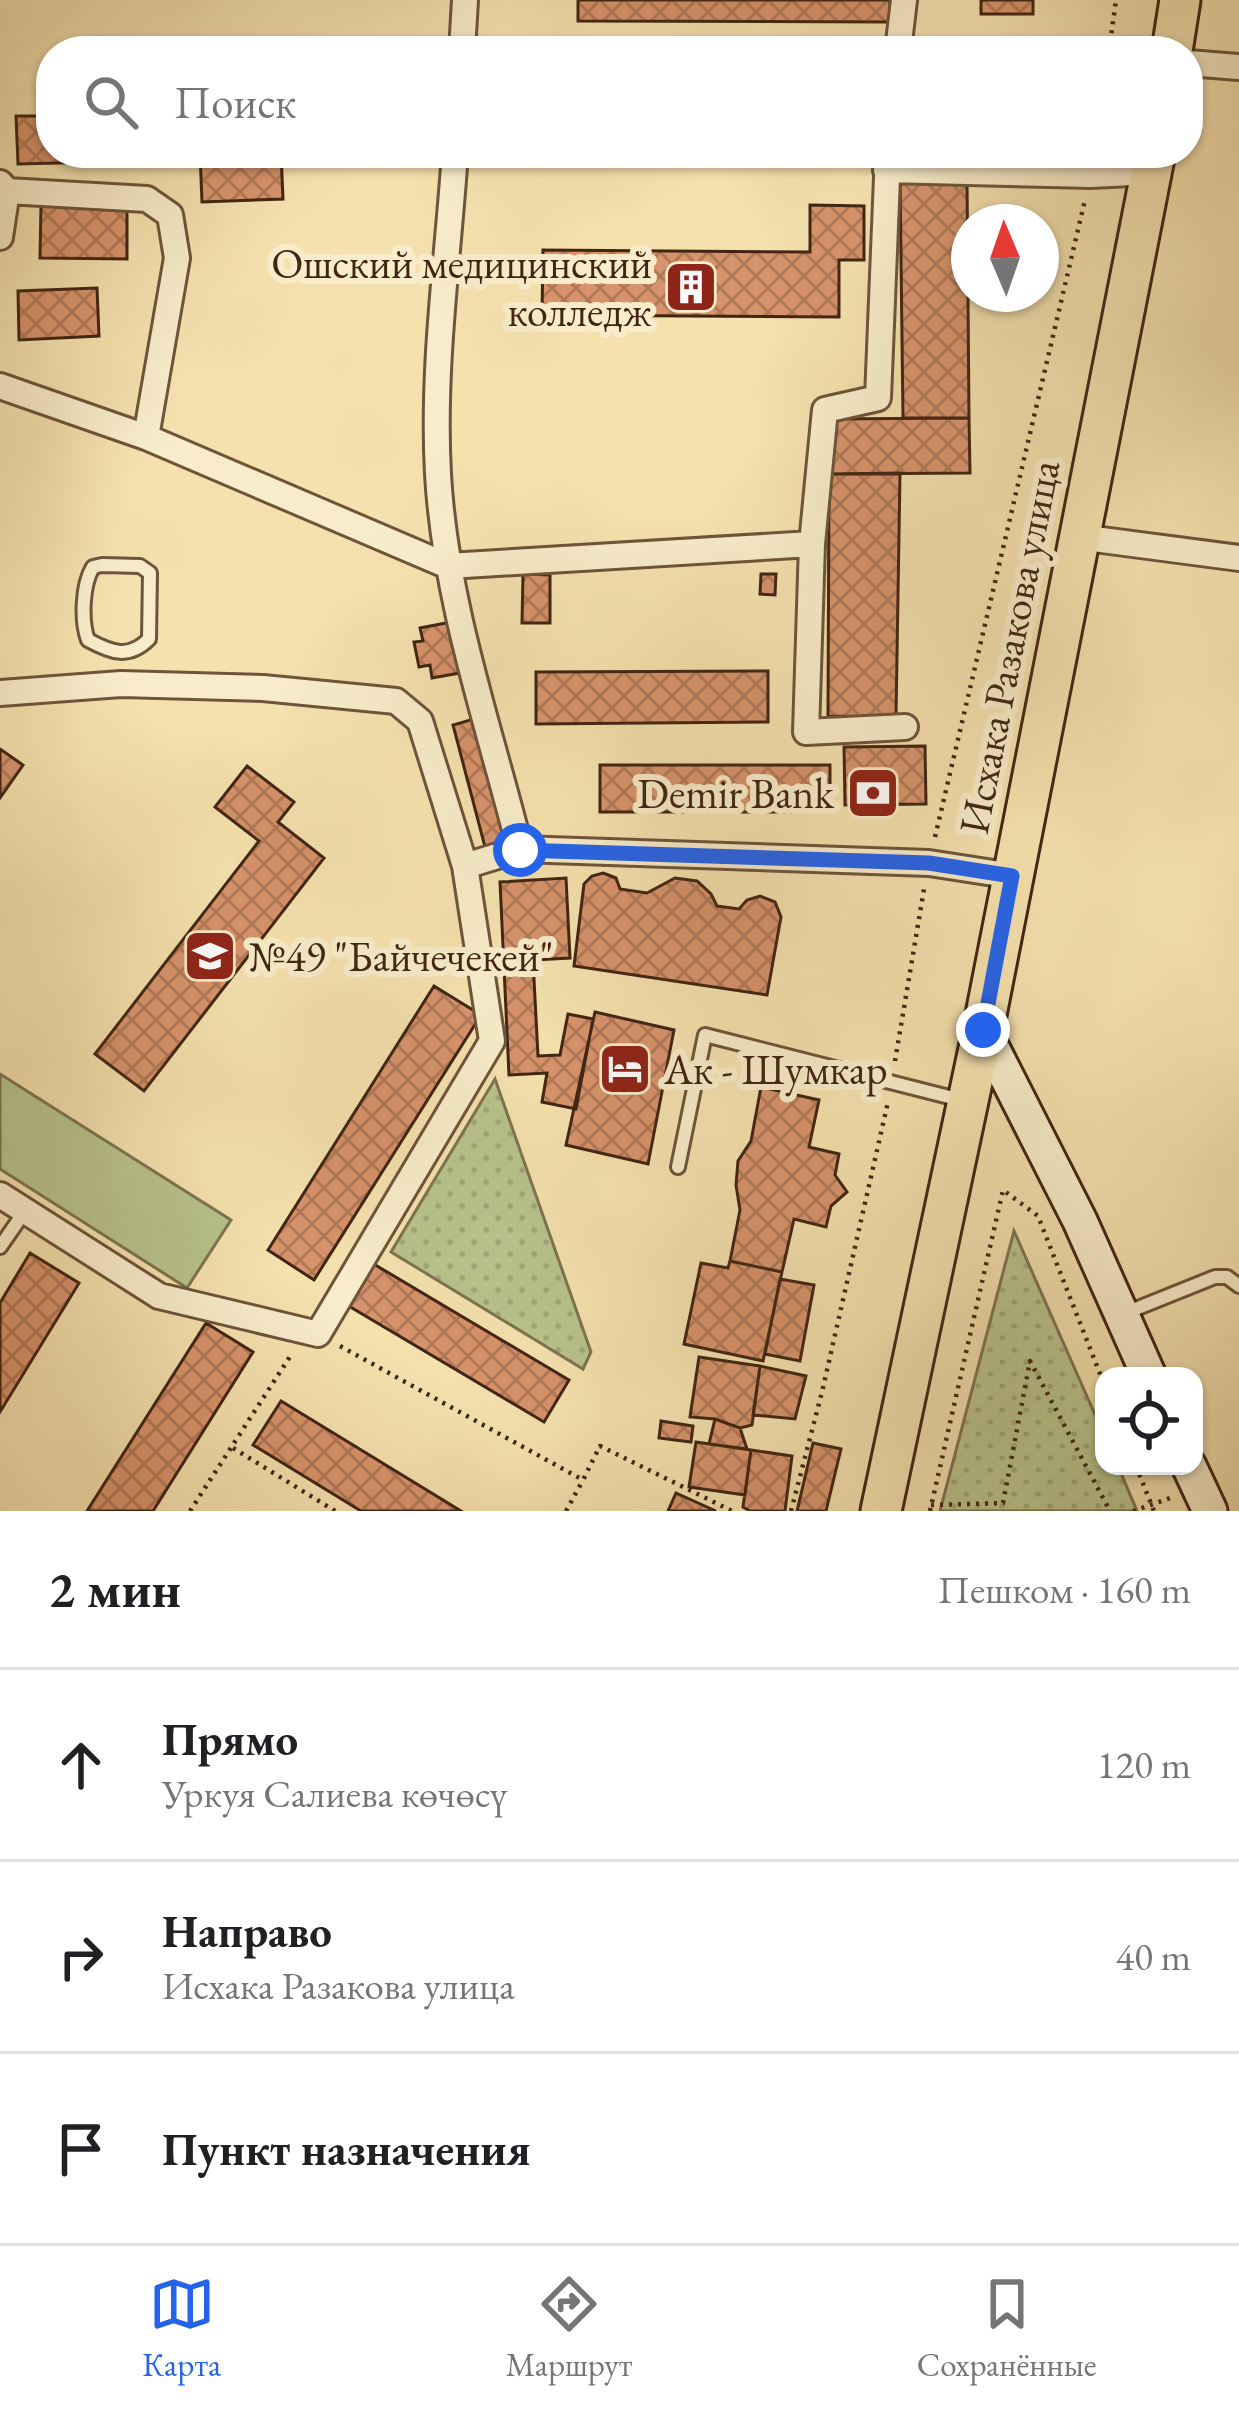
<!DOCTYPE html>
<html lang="ru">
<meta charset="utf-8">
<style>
:root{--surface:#fff;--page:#f6f6f6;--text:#202124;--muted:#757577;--line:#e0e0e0;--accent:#2563eb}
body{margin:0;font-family:"EB Garamond",serif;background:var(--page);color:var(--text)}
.controls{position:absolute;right:36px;bottom:36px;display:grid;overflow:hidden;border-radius:24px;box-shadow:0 3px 9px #0004}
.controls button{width:108px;height:108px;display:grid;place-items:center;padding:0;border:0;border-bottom:3px solid var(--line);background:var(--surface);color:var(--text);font:60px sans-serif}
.compass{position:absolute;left:951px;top:204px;width:108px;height:108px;border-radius:50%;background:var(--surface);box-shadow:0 3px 9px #0004;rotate:358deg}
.stop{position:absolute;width:36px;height:36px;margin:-27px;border:9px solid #2563eb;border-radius:50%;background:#fff}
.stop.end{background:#2563eb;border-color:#fff;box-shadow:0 3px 12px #0008}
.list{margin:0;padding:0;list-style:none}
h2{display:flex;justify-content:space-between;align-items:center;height:156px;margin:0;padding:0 48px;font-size:51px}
h2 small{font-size:39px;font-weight:400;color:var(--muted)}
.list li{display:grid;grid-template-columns:78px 1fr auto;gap:36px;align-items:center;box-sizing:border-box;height:192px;padding:0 48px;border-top:3px solid var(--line)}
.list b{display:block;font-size:45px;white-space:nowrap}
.list p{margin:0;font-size:39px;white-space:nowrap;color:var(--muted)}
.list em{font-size:39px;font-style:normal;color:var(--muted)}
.icon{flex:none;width:66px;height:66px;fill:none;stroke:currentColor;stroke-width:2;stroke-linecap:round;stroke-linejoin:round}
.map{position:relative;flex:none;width:1239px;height:1511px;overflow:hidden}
.search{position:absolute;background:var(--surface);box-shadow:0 3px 9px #0004;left:36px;right:36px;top:36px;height:132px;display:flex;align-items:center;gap:30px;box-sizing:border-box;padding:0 42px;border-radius:48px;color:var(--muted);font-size:45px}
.sheet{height:732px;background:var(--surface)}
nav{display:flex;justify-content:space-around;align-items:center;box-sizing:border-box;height:168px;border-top:3px solid var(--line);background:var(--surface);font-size:33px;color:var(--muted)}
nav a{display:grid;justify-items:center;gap:6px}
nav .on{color:var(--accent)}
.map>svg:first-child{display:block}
.green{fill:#b8c38c;stroke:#7c7450;stroke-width:3}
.park{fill:url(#park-dots);stroke:#7c7450;stroke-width:3}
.building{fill:url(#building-cross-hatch);stroke:#412513;stroke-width:3}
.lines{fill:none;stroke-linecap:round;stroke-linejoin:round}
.lane-casing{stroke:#6e543a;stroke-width:18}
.street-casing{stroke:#6e543a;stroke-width:30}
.secondary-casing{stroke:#412513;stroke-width:39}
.primary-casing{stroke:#412513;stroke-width:45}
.path{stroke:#412513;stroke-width:4.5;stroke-dasharray:3 6;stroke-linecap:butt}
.lane{stroke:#f8ecca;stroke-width:12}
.street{stroke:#f8ecca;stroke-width:24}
.secondary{stroke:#f8ecca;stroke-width:33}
.primary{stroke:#f4e1ae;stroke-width:39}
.route{stroke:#2563eb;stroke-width:15}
.labels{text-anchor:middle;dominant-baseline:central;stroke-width:12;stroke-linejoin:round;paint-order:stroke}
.poi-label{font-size:42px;fill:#412513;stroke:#f8ecca;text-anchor:end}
.street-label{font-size:42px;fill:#412513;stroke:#f8ecca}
</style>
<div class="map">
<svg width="1239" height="1511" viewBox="0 0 1239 1511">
<defs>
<pattern id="park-dots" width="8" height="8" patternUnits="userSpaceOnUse" patternTransform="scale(3)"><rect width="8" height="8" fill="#b8c38c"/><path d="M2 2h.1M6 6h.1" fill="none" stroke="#9fa778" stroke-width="1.8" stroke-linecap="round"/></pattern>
<pattern id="building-cross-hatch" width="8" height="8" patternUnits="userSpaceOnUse" patternTransform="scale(3)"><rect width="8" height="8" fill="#d7936b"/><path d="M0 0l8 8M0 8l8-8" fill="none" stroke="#b07857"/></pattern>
</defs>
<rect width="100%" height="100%" fill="#f4e1ae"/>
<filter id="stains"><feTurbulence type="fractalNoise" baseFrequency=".00167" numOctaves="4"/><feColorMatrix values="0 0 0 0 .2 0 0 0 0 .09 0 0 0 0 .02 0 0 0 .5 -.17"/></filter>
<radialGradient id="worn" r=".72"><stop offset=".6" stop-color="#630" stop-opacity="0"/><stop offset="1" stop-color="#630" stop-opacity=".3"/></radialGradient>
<path class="green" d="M0,1074L231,1220L187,1288L0,1169Z"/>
<path class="park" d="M495,1079L591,1352L583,1369L391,1252Z
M1014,1231L1104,1435V1466H1118L1137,1511H940Z"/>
<path class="building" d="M578,0H890V22L578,21Z
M981,0H1033V14H981Z
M974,43H1072L1073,51H975Z
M16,116H51V153H102V162L18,164Z
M200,153H281L283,199L202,202Z
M967,178L969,418H903L900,179Z
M41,205H127V259L40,258Z
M810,205L864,206V260H839V317L542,315L543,250L810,252Z
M97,288L99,336L19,340L18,291Z
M969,418L970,473L829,474V419Z
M900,473L896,717L828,716L829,474Z
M523,574L550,575V623H522Z
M761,574H776L775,595L760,594Z
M451,622L460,673L432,678L430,665L419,667L414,642L423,641L420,628Z
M768,671V722L536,724V672Z
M477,718L509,841L485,847L453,725Z
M925,746L926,804L845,805L844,747Z
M0,749L23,765L0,798Z
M600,765H830V812H600Z
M247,766L294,802L278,822L324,858L144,1091L95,1054L259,841L215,807Z
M603,873L616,878L620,889L647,893L675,878L697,881L711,894L717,906L739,909L747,900L760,896L775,902L781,917L767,995L574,966L584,884L592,876Z
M566,878L570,958L533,960L538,1056L560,1055L568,1014L593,1019L576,1109L542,1102L547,1073L509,1075L500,882Z
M434,986L481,1015L314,1280L268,1250Z
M595,1012L674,1030L648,1164L566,1145Z
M761,1087L819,1100L809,1147L839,1154L835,1175L847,1192L831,1206L826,1227L794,1219L782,1272L730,1261L740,1210L736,1185L738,1161L751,1141Z
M30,1253L79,1283L0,1412V1303Z
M730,1261L782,1272L763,1361L684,1344L701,1263L728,1268Z
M372,1263L569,1380L544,1422L347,1305Z
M780,1279L814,1285L800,1361L765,1354Z
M206,1323L253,1352L153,1511H87Z
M699,1357L760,1366L752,1425L740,1428L715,1419L690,1417Z
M760,1366L806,1376L795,1419L753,1415Z
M281,1401L461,1511H361L253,1445Z
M715,1419L740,1428L747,1449L709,1444Z
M661,1421L693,1426L691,1442L659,1438Z
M696,1442L751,1450L745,1495L689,1487Z
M813,1443L841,1449L826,1511H797Z
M751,1450L792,1456L785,1511H750L743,1507Z
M676,1493L716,1511H668Z"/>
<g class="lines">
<g class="lane-casing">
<path id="lane" d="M102,565L140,566L150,573L149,639C129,659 112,653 88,640C81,621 82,585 93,567Z
M678,1167L705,1035L961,1100
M0,1247L25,1211
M1123,1314L1215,1277H1227L1239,1286"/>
</g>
<g class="street-casing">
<path id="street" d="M462,51L465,0
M898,51L904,0
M1188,63L1239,67
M455,153C448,258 432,368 438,474C445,601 489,726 520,849L929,863L1013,876
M888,153L878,398L825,410L812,544L806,732L905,727
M886,170L1091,175L1152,172
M0,183L7,191L147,199L170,215L177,258L146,437
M0,237L7,191
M0,386L146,437L448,566L812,544
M1079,537L1239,558
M0,693L121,684L263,688L396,701L420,721L465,866
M0,1195L159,1296L318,1334L492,1041L465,866L520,849"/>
</g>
<g class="secondary-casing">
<path id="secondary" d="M983,1030L1080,1221L1149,1376
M1189,1466L1210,1511"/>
</g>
<g class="primary-casing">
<path id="primary" d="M1172,51L1180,0
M881,1511L983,1030L1155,153"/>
</g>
<path class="path" d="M1109,51L1116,0
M935,837L1085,200
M895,1061L924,889
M340,1346L583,1480L600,1446L732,1511
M233,1448L335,1511
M1136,1466L1154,1511
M931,1505L1003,1503L1030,1361L1110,1511
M190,1511L291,1355
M566,1511L583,1480
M791,1511L822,1392L888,1102
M930,1511L1003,1190L1038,1216L1104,1384
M1133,1511L1173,1497"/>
<use href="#lane" class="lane"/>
<use href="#street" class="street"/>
<use href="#secondary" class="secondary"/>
<use href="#primary" class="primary"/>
</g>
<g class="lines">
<path class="route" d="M520,850L929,863L1012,876L983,1030"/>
</g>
<defs>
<g id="building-square" transform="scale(2.7)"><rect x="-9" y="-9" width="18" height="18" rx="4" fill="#8f2418" stroke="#f8ecca"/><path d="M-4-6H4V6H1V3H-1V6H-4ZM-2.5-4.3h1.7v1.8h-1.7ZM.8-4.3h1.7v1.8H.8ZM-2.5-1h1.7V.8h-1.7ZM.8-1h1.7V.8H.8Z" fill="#fff"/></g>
<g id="bank-square" transform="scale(2.7)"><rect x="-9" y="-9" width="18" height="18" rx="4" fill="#8f2418" stroke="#f8ecca"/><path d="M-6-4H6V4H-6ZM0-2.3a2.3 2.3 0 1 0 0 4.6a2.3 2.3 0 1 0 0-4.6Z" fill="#fff"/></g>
<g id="school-square" transform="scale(2.7)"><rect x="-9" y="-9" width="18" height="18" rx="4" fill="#8f2418" stroke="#f8ecca"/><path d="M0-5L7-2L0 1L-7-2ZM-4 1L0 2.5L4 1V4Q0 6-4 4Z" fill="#fff"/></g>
<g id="hotel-square" transform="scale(2.7)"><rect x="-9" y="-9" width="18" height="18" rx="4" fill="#8f2418" stroke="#f8ecca"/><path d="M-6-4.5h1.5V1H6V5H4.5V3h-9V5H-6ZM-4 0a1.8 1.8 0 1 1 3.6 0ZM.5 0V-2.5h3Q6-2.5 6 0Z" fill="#fff"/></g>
</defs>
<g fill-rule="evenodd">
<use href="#building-square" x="691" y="287"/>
<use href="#bank-square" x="873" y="793"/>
<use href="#school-square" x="210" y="956"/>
<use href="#hotel-square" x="625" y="1069"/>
</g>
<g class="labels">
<g class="poi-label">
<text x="652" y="263">Ошский медицинский<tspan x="652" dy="48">колледж</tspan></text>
<text x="834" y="793">Demir Bank</text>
<text x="249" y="956" text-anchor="start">№49 "Байчечекей"</text>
<text x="664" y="1069" text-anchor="start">Ак - Шумкар</text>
</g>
<g class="street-label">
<text transform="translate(1009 647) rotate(-79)">Исхака Разакова улица</text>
</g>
</g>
<rect width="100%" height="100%" filter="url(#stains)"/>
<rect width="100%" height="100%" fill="url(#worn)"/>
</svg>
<div class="controls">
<button><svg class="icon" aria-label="locate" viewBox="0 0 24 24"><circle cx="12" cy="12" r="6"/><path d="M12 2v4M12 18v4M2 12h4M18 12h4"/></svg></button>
</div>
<svg class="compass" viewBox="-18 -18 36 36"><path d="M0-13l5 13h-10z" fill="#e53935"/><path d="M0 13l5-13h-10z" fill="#757577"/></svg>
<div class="stop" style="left:520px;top:850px"></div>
<div class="stop end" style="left:983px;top:1030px"></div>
<div class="search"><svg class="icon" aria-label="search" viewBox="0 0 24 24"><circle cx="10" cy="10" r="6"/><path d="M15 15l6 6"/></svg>Поиск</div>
</div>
<section class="sheet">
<h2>2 мин<small>Пешком · 160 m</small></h2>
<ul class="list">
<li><svg class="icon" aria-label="ahead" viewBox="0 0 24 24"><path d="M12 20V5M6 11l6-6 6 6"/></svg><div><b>Прямо</b><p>Уркуя Салиева көчөсү</p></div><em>120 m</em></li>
<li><svg class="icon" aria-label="right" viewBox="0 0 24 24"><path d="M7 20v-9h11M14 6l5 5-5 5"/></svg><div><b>Направо</b><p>Исхака Разакова улица</p></div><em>40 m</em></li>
<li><svg class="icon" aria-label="arrive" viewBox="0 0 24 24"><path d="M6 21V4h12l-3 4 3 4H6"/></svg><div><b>Пункт назначения</b></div></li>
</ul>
</section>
<nav>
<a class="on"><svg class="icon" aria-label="map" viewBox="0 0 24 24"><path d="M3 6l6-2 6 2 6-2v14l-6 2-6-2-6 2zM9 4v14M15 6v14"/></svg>Карта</a>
<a><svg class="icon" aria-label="directions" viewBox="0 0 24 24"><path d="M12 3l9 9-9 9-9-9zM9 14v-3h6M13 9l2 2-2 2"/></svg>Маршрут</a>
<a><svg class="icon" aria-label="saved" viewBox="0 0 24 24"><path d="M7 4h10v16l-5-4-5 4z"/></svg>Сохранённые</a>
</nav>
